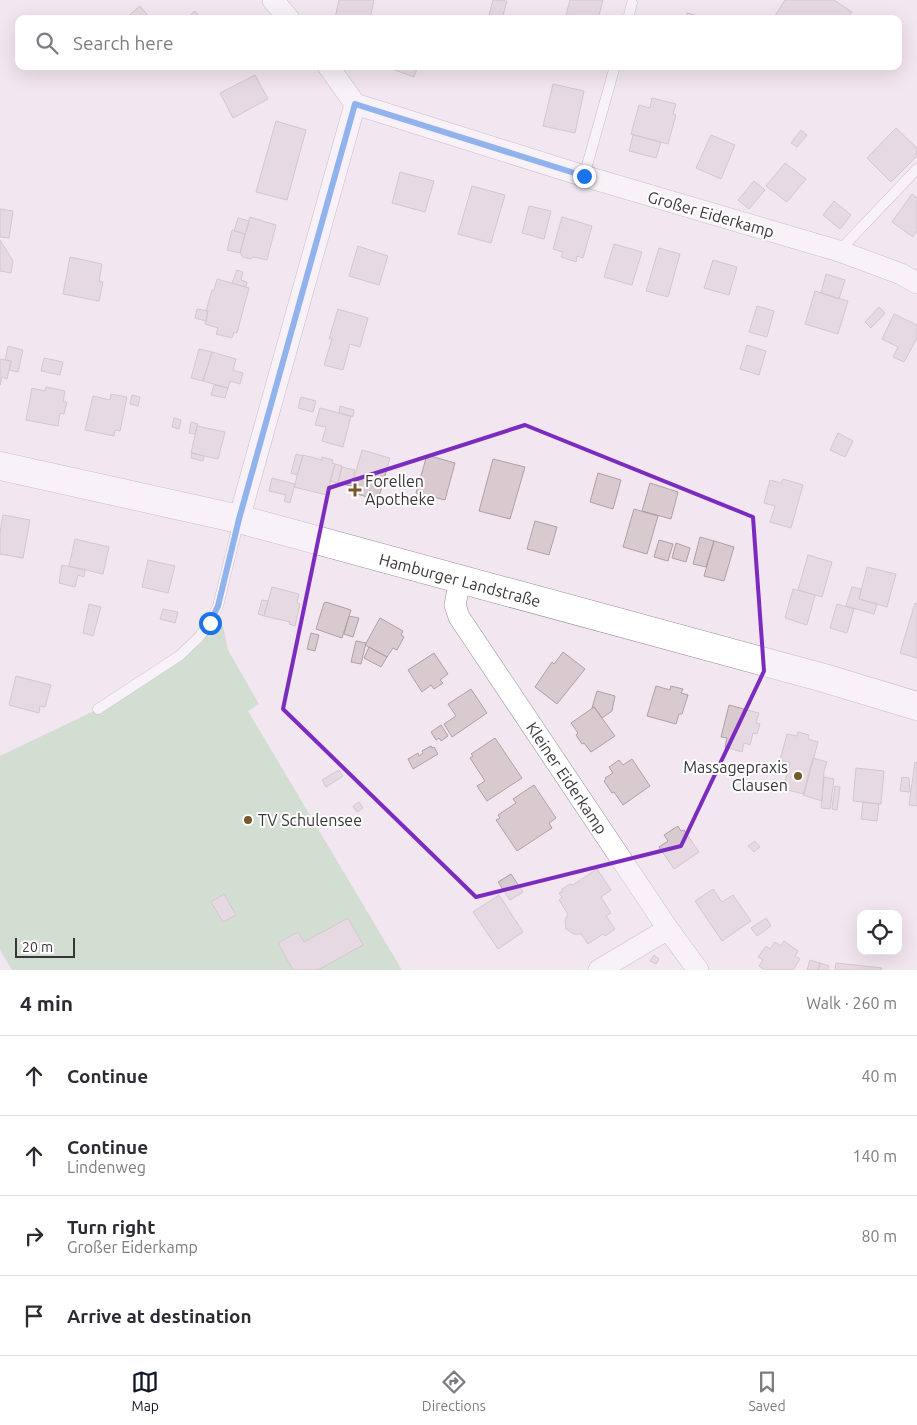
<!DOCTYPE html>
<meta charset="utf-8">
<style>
:root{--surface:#fff;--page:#f2f2f3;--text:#2b2b33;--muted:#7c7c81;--line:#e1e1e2;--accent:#111827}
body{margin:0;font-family:Ubuntu,sans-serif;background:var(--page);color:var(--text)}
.controls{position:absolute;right:15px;bottom:15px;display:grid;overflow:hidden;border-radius:10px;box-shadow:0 5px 20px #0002}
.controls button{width:45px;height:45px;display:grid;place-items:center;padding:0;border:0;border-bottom:1px solid var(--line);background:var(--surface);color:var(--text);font:25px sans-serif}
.scale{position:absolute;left:15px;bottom:12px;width:60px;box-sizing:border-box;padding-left:5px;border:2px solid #3a3539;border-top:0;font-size:14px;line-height:18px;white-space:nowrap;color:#3a3539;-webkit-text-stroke:4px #fff;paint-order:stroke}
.stop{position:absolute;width:15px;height:15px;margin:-11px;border:4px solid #1a73e8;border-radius:50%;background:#fff}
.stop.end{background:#1a73e8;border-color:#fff;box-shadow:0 1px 5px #0008}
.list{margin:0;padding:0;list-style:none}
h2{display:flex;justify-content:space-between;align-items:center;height:65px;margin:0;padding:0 20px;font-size:21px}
h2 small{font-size:16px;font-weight:400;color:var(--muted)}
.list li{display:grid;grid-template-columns:32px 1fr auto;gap:15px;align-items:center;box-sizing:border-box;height:80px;padding:0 20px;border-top:1px solid var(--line)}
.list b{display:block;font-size:19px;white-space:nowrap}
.list p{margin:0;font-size:16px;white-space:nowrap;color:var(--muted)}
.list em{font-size:16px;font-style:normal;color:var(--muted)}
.icon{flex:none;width:28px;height:28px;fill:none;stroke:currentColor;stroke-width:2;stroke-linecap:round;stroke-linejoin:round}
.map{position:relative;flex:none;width:917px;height:970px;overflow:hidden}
.search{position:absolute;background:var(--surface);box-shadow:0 5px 20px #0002;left:15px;right:15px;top:15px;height:55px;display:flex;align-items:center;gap:12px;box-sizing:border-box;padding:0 18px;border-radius:10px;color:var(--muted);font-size:19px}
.sheet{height:385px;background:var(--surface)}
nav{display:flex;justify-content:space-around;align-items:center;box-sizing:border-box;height:70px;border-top:1px solid var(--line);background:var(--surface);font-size:14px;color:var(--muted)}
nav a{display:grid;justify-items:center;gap:2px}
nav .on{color:var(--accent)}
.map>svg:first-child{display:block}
.grass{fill:#add5ae}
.building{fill:#d9cad0;stroke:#afa0a6}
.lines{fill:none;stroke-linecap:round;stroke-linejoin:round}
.service-casing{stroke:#998e98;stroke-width:11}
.minor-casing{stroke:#998e98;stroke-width:22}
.secondary-casing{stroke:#998e98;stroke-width:29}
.service{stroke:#fff;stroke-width:10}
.minor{stroke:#fff;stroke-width:21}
.secondary{stroke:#fff;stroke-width:28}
.route{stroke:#1a73e8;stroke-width:6}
.marked{fill:none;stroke:#7b2cbf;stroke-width:4;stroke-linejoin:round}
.poi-dot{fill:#75592c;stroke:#fff;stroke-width:2}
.labels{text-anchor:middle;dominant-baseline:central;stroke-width:4;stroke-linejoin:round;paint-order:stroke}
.street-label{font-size:16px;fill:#3a3539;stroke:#fff}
.poi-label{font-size:16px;fill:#3a3539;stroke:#fff;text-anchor:start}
</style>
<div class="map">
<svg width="917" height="970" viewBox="0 0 917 970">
<rect width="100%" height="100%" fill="#f2e6f1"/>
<path class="grass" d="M210,623L223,626L228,650L259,704L248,711L402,970H12L0,950V756L98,709L179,656Z"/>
<path class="building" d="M339,0H374L370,19L335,18Z
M493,0L507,1L502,19H488Z
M570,0H603L598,19H565Z
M785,0H834L852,12L847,19H773Z
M140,6L150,18L148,19H125Z
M195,11L201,19H186Z
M687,13L709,19H685Z
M393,66H418L414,77L392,69Z
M255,75L268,99L233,118L220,93Z
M553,84L584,91L575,133L543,126Z
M652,98L676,104L673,114L676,115L668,144L631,134L639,105L650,108Z
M276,121L306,130L287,200L256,192Z
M896,128L917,148V156L891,182L867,158Z
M801,130L807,135L797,147L791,143Z
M633,135L661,142L656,158L629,151Z
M711,135L735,145L721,179L696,168Z
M785,163L806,179L787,202L766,186Z
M400,172L434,181L425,212L392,203Z
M754,181L765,190L749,209L738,200Z
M472,186L505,195L491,243L458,234Z
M912,194L917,198V231L913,237L892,222Z
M834,201L851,215L840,229L823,215Z
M529,206L551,211L544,239L522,233Z
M0,209L13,211L9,238L0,237Z
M250,217L276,225L267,260L254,257L250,259L243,257L240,253Z
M562,217L592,226L583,258L577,256L576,262L561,257L563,252L553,249Z
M238,218L249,221L245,234L234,231Z
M232,230L245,234L240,253L227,250Z
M0,240L13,261L11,273L0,271Z
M614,244L642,252L632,285L604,277Z
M358,246L388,256L379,285L349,276Z
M659,248L680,254L668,297L646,291Z
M70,257L102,264L99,281L103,282L99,301L63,294Z
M713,260L737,267L729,295L704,288Z
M237,270L243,272L241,280L247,282L246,287L232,283Z
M826,274L845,280L839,299L821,293Z
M217,279L249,288L237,333L234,332L232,338L216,334L218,328L205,324L208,311H206L212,290H214Z
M815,291L848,301L838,334L805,324Z
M757,306L774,311L767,337L749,332Z
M879,307L885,313L871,328L865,322Z
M197,309L208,311L206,321L195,318Z
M338,309L368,318L360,347L350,344L343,370L324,365L332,339H329Z
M894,314L917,325V338L904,362L893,357L898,347L882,339Z
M747,345L766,351L759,375L740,369Z
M8,346L23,350L18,372L9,370L11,361L5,360Z
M199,349L212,352L203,381L191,378Z
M212,352L236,359L233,370L243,373L240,384L230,381L228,388L203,381Z
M44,358L63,362L60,375L41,371Z
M0,359L11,361L7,379L2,377L0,385Z
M214,385L228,388L225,398L211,395Z
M46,387L65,391L63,402H67L64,414L60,413L58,426L26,420L32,388L45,391Z
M111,394L127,397L120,431L115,430L114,436L85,430L93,396L110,400Z
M132,395L140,397L138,406L130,404Z
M301,397L316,401L313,412L298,408Z
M340,406L354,410L353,417L339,413Z
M320,408L351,416L343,447L322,441L326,427L315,425Z
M174,418L181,420L179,429L172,427Z
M191,422L198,424L195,434L189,433Z
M197,426L225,432L218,459L191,453Z
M838,433L853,441L845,457L830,450Z
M362,450L390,458L378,500L350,492Z
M192,453L204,456L203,461L191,458Z
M296,454L303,456L297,475L291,473Z
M303,455L322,460V457L333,460L332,463L335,464L327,495L294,487Z
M427,455L455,463L445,500L416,493Z
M493,459L525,467L510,519L479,511Z
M335,464L342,466L338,483L330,481Z
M342,467L355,470L351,486L338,483Z
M598,473L621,480L613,509L590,502Z
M272,478L295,484L290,503L284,501L286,495L269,491Z
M783,479L803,485L791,528L770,522L775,506L764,503L770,480L781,483Z
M650,483L678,492L671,519L642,511Z
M634,509L658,516L647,554L623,547Z
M3,515L30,520L23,558L0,554V532Z
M535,521L557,527L549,555L527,549Z
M700,537L714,541L706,567L693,564Z
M75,539L109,547L103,574L69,566Z
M659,540L673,544L668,561L654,557Z
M714,541L734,547L724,581L704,576Z
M676,543L690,548L686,562L672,558Z
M808,555L832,562L822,597L798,590Z
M148,560L175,566L168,593L142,587Z
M62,565L85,570L84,577L78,575L75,587L59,583Z
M867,567L896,574L887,607L859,599Z
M272,587L299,594L297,603L300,604L295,626L289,624L290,622L264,616Z
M852,587L861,589L859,599L877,604L874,614L846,606Z
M793,589L815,595L807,625L785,618Z
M262,600L268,601L264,616L258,614Z
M326,602L351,610L342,638L316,629L324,603Z
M915,603L917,604V658L900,653Z
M89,604L101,607L93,636L83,633Z
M837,604L854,609L847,633L830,628Z
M163,609L178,612L175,623L160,619Z
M349,616L359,618L353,637L344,634Z
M380,618L403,631L401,635L404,637L397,650L393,648L387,657L365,645Z
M311,633L319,635L315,651L307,649Z
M356,641L366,643L361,664L351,662Z
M369,647L387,657L381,667L364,658Z
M563,652L585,669L557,704L535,687L552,662L554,664Z
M434,653L448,674L440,680L443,683L434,689L431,685L422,692L408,670Z
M16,676L51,685L45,707L40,706L39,713L9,705Z
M656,686L670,690L671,686L683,689L681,693L688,695L682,714H679L676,724L647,716Z
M471,689L487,713L452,737L444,724L456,716L448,704Z
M597,691L615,696L612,711L602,718L594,707L592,708Z
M729,705L759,713L756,723L760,724L757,734L753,733L750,745L744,743L742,752L725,747L727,738L721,737Z
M594,707L615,736L591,752L584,743L582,744L576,735L578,733L571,723Z
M441,725L448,736L441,741L439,738L436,740L431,732Z
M798,732L809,735L808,739L818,742L804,794L783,789L790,763L780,760L787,734L797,736Z
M495,738L522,778L487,801L477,786L485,781L470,758L473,756L471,754Z
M431,746L432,748L434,747L438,754L413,769L408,759L418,753L419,756L423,753L422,751Z
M813,758L827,762L824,771L822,801L803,795Z
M632,759L650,786L623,805L614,792L612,793L604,781L606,779L605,778L613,773L609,767L619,760L623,765Z
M915,762L917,763V806L909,805Z
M856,768L884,771L881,804L853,801Z
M339,770L343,776L326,787L322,780Z
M824,777L834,779L830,809L821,808Z
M902,777L909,778L910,792L900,791Z
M534,785L556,818L549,823L552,828L517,851L496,820L500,818L498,815L516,803L513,799Z
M835,786L840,787L837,810L832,809Z
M359,802L363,808L357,812L353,806Z
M863,802L879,804L877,821L861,819Z
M678,826L681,831L684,830L699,852L674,869L659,847L668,841L664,835Z
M755,841L760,847L754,852L748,846Z
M597,869L611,890L601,897L611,913L606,916L615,929L605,936L603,934L588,944L581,934H574L566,929L565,920L568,914L559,900L562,897L559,893L562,892V889L570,884L573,885Z
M511,874L523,892L510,900L498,882Z
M713,889L722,902L733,895L751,921L722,941L695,901Z
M224,894L236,915L223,922L211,902Z
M499,895L523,932L498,949L473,912Z
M348,918L363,945L318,970H293L278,943L298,932L304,942Z
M766,918L771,926L757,936L751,928Z
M784,941L798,951L795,956L800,959L793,970H765L759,966L763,960L758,957L766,946L770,949L775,942L781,946Z
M654,955L659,959L656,964L650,961Z
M810,960L820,963L818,970H807Z
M820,963L829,966L828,970H818Z
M836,963L882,968L881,970H835Z"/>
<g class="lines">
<g class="service-casing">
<path id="service" d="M628,19L632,3
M584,176L615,66
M839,251L917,169
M98,709L179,656L199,637L210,623L218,606L239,520"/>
</g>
<g class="minor-casing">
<path id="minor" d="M273,0L289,19
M328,66L355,104L584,176L839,251L901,274L917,283
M239,519L355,104
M460,580L455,605L459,617L668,929L698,970
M599,970L668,929"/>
</g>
<g class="secondary-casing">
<path id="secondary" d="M0,466L239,519L824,678L917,706"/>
</g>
<use href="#service" class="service"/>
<use href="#minor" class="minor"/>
<use href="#secondary" class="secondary"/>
</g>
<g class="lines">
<path class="route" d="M210,623L218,606L239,519L355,104L584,176"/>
</g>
<path d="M0 0H917V970H0ZM525,425L753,517L764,671L681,846L476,897L283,709L329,488Z" fill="#f2e6f1" fill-opacity=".55" fill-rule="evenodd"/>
<path class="marked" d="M525,425L753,517L764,671L681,846L476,897L283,709L329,488Z"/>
<g class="poi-dot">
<path d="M352.5 482.5h5v5h5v5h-5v5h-5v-5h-5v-5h5z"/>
<circle cx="798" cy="776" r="5"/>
<circle cx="248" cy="820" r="5"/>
</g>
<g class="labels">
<g class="street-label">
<text transform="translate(711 214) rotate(16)">Großer Eiderkamp</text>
<text transform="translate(460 580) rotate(15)">Hamburger Landstraße</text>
<text transform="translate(567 778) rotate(56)">Kleiner Eiderkamp</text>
</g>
<g class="poi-label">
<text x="365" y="481">Forellen<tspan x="365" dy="18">Apotheke</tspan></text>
<text x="788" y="767" text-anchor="end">Massagepraxis<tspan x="788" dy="18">Clausen</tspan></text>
<text x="258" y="820">TV Schulensee</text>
</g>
</g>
</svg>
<div class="controls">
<button><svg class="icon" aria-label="locate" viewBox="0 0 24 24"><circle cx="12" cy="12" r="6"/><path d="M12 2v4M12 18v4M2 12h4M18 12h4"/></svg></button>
</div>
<div class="scale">20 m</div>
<div class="stop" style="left:210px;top:623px"></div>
<div class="stop end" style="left:584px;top:176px"></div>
<div class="search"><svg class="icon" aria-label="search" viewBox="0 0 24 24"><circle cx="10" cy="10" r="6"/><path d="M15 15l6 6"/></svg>Search here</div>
</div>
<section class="sheet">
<h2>4 min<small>Walk · 260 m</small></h2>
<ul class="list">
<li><svg class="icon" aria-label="ahead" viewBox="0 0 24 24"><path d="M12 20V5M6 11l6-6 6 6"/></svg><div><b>Continue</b></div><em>40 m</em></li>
<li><svg class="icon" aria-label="ahead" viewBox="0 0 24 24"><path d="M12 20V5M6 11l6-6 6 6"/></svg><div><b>Continue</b><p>Lindenweg</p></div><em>140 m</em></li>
<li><svg class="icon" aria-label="right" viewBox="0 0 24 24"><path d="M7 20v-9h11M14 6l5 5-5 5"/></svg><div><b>Turn right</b><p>Großer Eiderkamp</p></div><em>80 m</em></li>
<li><svg class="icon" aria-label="arrive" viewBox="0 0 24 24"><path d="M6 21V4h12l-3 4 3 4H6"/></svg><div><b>Arrive at destination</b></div></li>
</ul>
</section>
<nav>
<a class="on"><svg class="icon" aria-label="map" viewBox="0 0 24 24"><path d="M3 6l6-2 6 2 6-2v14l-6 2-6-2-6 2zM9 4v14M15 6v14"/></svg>Map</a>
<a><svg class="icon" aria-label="directions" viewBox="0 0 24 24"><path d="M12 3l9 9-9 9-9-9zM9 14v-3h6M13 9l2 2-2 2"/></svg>Directions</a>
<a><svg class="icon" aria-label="saved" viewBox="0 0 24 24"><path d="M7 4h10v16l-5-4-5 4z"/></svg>Saved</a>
</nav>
